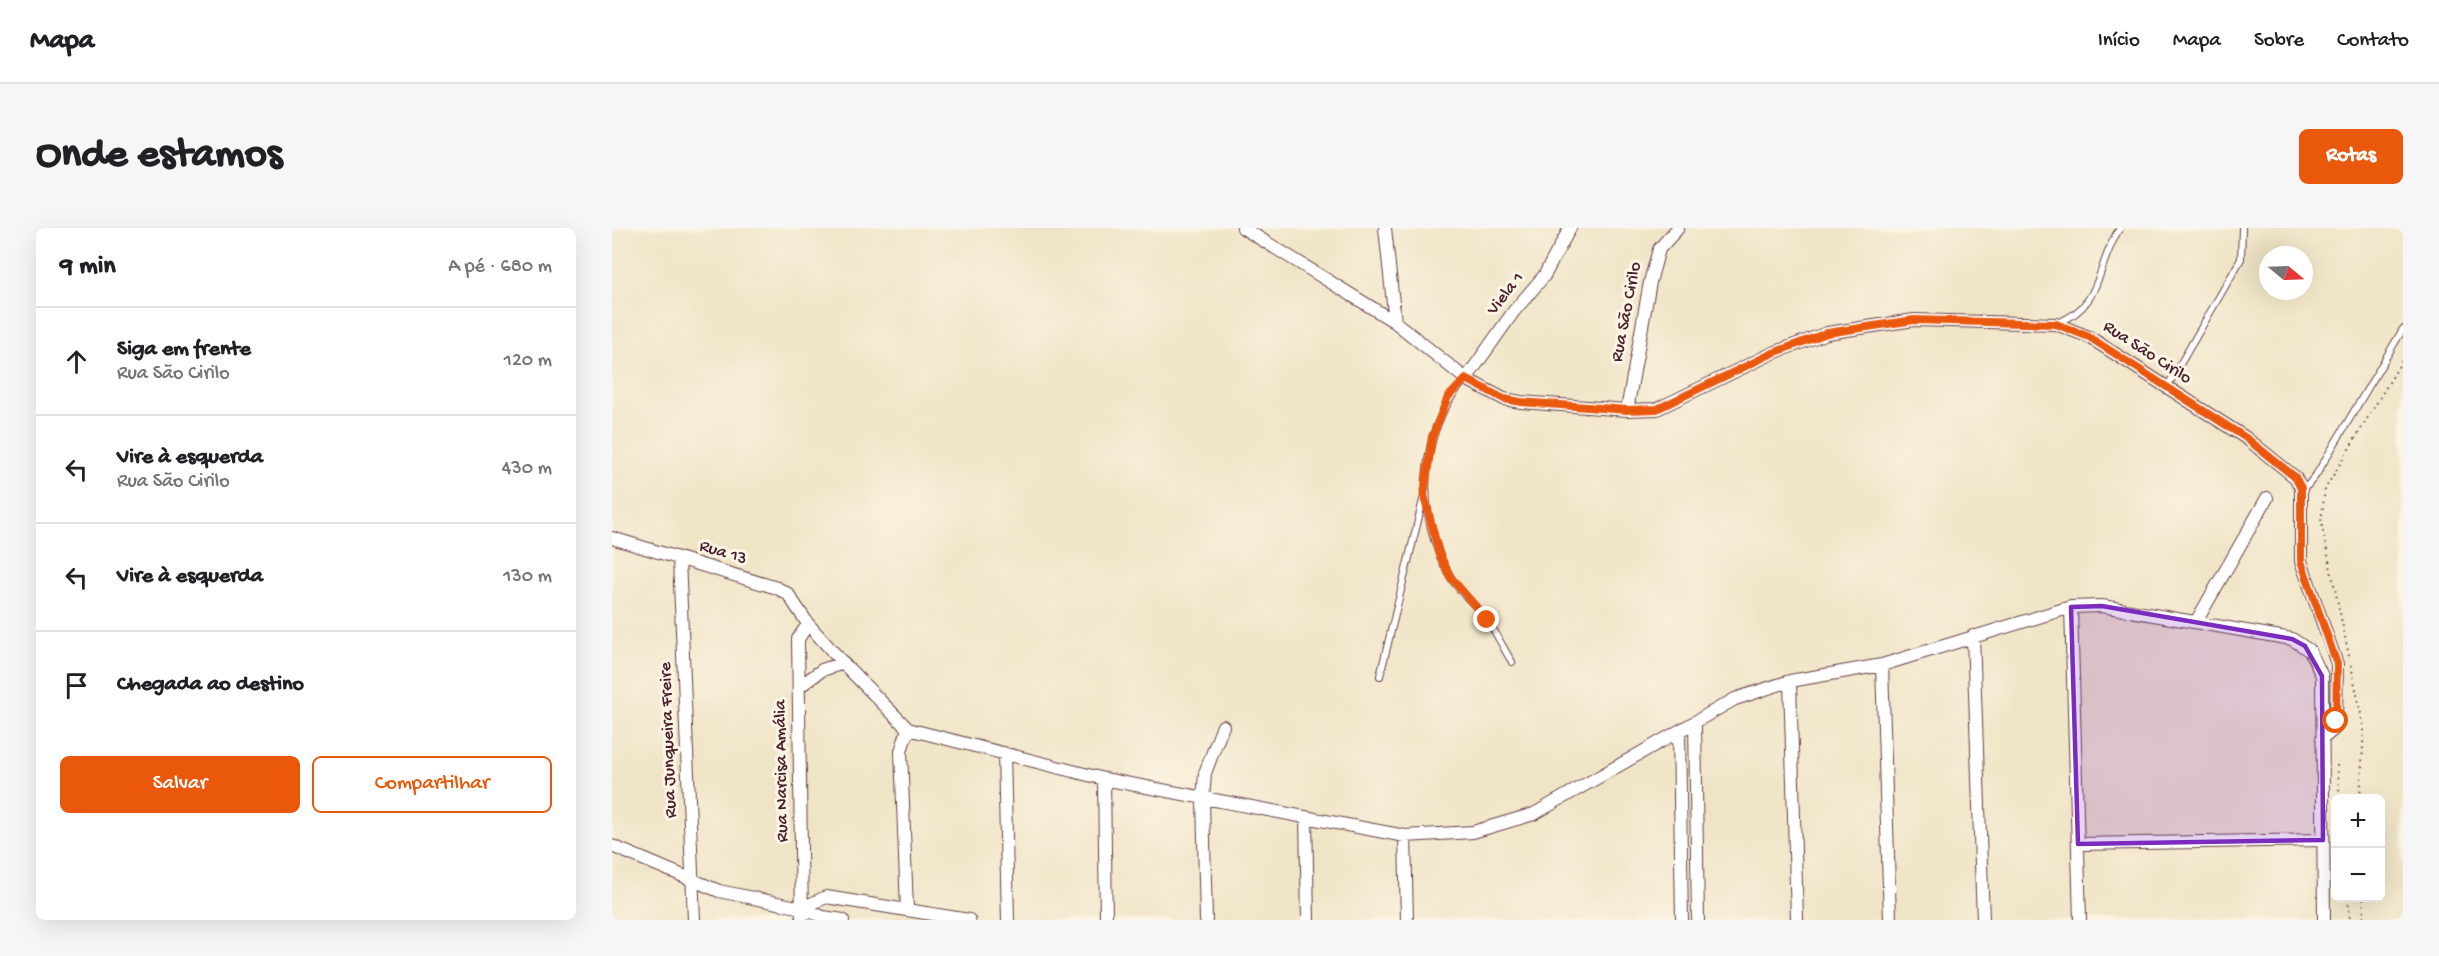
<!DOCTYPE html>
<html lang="pt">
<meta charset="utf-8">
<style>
:root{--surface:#fff;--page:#f6f6f6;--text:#202124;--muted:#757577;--line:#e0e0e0;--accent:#ea580c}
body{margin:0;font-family:"Gochi Hand",sans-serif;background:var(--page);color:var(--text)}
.controls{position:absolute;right:18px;bottom:18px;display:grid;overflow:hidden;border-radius:9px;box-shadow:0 6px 24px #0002}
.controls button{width:54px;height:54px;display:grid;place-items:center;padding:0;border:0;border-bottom:2px solid var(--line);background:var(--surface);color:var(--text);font:30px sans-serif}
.compass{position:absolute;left:1647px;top:18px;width:54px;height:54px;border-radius:50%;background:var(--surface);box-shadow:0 6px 24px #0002;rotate:109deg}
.stop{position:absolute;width:18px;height:18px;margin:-14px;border:4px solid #ea580c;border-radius:50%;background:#fff}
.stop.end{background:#ea580c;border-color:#fff;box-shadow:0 2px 6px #0008}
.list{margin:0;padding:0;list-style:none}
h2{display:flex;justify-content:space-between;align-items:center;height:78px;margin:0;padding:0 24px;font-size:26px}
h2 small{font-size:20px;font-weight:400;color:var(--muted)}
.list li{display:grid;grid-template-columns:39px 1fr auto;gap:18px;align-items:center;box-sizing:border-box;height:108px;padding:0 24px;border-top:2px solid var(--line)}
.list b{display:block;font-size:22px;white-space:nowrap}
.list p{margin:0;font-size:20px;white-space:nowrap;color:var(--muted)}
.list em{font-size:20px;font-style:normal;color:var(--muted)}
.actions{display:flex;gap:12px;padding:18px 24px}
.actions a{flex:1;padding:14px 0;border:2px solid var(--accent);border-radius:9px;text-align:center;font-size:21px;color:var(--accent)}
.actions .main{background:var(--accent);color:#fff}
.icon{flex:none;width:33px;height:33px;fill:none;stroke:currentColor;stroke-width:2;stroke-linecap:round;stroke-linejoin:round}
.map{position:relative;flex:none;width:1791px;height:692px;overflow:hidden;border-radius:9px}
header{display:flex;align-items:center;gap:36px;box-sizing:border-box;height:84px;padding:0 30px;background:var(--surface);border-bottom:2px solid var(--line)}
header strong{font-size:28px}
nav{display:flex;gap:33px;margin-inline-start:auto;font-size:21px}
.intro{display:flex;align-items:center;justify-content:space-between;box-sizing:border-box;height:144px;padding:0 36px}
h1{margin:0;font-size:42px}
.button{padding:15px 27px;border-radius:9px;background:var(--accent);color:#fff;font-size:21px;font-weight:700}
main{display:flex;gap:36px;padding:0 36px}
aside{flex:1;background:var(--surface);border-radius:9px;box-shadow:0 6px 24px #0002}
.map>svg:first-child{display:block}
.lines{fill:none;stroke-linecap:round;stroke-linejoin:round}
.lane-casing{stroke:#633d42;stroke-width:8}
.street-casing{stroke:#633d42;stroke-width:14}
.path{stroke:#633d42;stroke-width:2;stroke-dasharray:1.5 4.5;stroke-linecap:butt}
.lane{stroke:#fff;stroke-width:6}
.street{stroke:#fff;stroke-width:12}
.route{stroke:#ea580c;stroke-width:8}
.marked{fill:#7b2cbf;fill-opacity:0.2;stroke:#7b2cbf;stroke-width:4.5;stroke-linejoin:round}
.labels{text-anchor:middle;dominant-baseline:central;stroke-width:6;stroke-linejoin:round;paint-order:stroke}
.street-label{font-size:18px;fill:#4a1f2b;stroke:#fcf5e5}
</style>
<header>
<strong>Mapa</strong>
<nav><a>Início</a><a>Mapa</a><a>Sobre</a><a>Contato</a></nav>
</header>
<div class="intro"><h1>Onde estamos</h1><a class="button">Rotas</a></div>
<main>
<aside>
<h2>9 min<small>A pé · 680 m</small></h2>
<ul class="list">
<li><svg class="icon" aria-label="ahead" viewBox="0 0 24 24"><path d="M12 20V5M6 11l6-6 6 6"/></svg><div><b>Siga em frente</b><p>Rua São Cirilo</p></div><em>120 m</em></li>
<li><svg class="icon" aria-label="left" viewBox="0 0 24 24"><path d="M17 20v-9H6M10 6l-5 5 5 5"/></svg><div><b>Vire à esquerda</b><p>Rua São Cirilo</p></div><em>430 m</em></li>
<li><svg class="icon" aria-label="left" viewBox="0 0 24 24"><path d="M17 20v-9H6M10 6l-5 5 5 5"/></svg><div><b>Vire à esquerda</b></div><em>130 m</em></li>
<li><svg class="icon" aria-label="arrive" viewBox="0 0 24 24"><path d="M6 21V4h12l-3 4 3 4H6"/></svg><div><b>Chegada ao destino</b></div></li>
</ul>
<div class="actions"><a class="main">Salvar</a><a>Compartilhar</a></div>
</aside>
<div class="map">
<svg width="1791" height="692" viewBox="0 0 1791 692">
<rect width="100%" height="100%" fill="#fcf5e5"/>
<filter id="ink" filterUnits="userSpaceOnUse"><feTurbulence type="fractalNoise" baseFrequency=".0167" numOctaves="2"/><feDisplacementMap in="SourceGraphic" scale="12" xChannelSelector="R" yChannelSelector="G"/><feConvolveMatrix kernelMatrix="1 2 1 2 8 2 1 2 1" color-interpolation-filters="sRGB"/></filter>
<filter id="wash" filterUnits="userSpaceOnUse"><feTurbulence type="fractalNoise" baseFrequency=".008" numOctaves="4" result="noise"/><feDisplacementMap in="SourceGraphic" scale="24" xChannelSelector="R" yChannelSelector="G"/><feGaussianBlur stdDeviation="1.35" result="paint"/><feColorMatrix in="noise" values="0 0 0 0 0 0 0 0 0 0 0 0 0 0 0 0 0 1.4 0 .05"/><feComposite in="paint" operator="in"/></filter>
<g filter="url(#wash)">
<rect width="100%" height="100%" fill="#f0e4c6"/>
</g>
<g filter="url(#ink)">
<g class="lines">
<g class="lane-casing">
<path id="lane" d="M1445,95C1492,78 1484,35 1508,0
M854,151C805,202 803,289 838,348C847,364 863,376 874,390C884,404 891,420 900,434
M1555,159L1629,31L1630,0
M1689,260L1696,257L1704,247L1791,101
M768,448L812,268"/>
</g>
<g class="street-casing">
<path id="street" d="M631,0L783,94L854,151L892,171L909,174L1015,182L1045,181L1161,125L1215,105L1302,92L1444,96L1477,109L1634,210L1683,249L1689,260V333L1725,436L1724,493L1722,501L1710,511
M773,0L783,94
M854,151L902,83L932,48L958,0
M1015,182L1038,54L1047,21L1066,0
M0,310L165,360L176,366L196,396L231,435L296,501L492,551L793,608L861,604L922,586L1123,471L1178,453L1270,437L1459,379L1490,378L1680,411L1698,423L1710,448L1712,692
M67,330L82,692
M1459,379L1468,692
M1584,394L1655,270
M1361,408L1371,692
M1270,437L1278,692
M1178,453L1185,692
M187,459L210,442L231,435
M1083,494L1086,692
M1067,503L1070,692
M392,525L396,692
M492,551L494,692
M694,589L696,692
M793,608L795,692
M1466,616L1711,612
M0,618L107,663L190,680L211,689L231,692
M190,680L214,669L357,692
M295,682L289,523L296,501
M190,692L186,411L196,396
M594,692L591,572L593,545L611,498"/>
</g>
<path class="path" d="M1737,428L1709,294L1713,261L1791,131
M1739,437L1752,501L1748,570
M1725,537L1728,570
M1736,670L1738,692
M1751,670L1752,692"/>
<use href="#lane" class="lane"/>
<use href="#street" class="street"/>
</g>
</g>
<g class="lines" filter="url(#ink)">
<path class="route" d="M875,392L839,350L827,326L812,267L820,209L836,169L854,151L892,171L909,174L1015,182L1045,181L1161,125L1215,105L1302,92L1444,96L1477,109L1634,210L1683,249L1689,260V333L1725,436L1724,493"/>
</g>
<path class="marked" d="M1490,378L1680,411L1693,418L1710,448L1711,612L1466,616L1459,379Z"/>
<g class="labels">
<g class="street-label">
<text transform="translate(894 66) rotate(-52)">Viela 1</text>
<text transform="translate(1015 84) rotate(-79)">Rua São Cirilo</text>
<text transform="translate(1535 125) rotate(33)">Rua São Cirilo</text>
<text transform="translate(111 325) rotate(17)">Rua 13</text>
<text transform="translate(57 512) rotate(-92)">Rua Junqueira Freire</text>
<text transform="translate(170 543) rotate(-91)">Rua Narcisa Amália</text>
</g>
</g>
</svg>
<div class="controls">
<button>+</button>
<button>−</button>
</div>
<svg class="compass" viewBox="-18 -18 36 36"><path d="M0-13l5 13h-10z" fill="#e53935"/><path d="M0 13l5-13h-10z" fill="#757577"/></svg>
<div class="stop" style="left:1724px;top:493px"></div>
<div class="stop end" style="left:875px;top:392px"></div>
</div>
</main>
